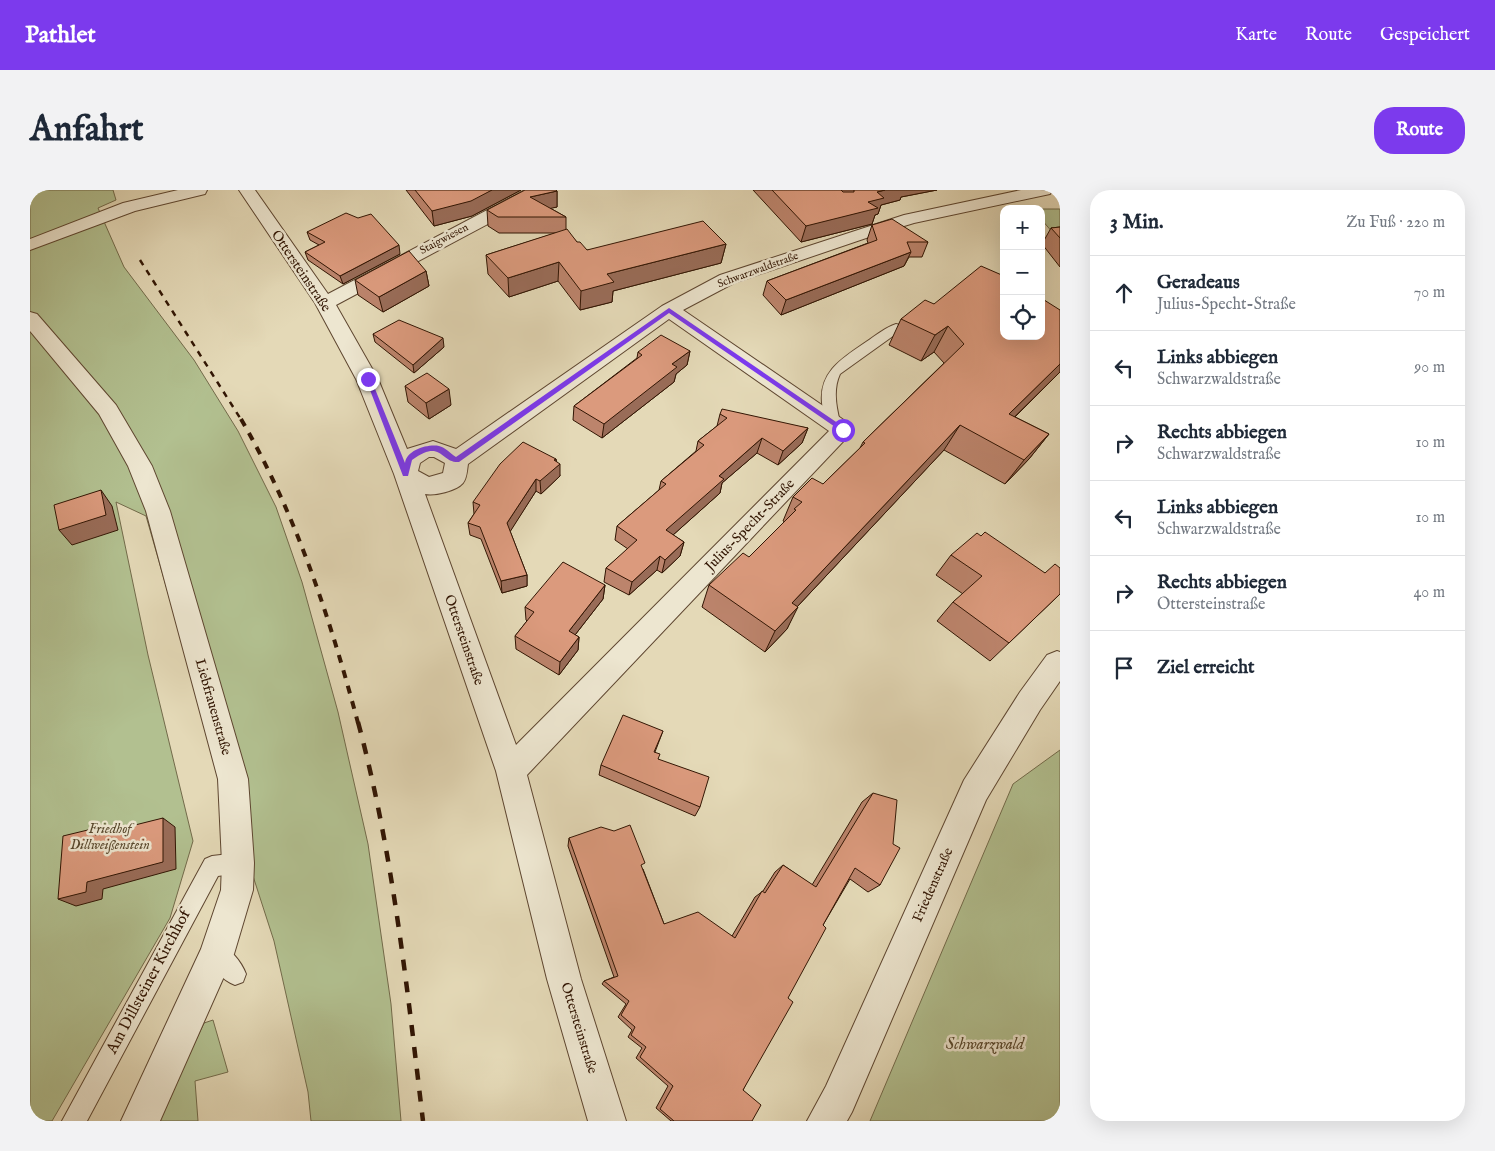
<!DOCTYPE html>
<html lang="de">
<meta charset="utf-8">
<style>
:root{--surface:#fff;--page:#f2f2f3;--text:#1f2937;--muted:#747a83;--line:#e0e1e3;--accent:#7c3aed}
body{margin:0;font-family:"IM FELL English",serif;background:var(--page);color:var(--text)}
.controls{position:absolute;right:15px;top:15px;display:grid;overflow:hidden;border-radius:10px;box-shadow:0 5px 20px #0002}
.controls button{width:45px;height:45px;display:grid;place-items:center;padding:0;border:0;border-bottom:1px solid var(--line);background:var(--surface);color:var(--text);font:25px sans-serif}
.stop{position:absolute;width:15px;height:15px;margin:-11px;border:4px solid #7c3aed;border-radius:50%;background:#fff}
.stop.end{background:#7c3aed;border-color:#fff;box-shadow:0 1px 5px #0008}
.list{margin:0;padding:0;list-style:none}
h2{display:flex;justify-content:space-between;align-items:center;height:65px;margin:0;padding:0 20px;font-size:21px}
h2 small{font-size:16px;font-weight:400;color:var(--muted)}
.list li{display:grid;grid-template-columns:32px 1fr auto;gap:15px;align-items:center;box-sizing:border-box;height:75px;padding:0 20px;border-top:1px solid var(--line)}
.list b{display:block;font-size:19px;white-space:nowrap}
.list p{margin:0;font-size:16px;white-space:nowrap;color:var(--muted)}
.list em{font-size:16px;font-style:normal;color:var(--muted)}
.icon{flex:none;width:28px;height:28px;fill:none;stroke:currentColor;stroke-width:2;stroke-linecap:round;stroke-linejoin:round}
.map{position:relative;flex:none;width:1030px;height:931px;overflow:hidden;border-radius:20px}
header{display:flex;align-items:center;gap:30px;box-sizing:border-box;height:70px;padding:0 25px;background:var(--accent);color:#fff}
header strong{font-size:24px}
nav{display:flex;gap:28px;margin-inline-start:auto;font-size:18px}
.intro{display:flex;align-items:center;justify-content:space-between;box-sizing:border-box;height:120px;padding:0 30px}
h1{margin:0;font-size:35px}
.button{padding:12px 22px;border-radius:20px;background:var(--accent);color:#fff;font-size:18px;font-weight:700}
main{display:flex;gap:30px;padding:0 30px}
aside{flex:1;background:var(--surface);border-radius:20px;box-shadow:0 5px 20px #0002}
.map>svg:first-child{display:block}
.green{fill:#b2c090;stroke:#726a4a}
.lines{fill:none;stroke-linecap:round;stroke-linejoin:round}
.service-casing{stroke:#5e4630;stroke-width:2}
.minor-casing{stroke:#5e4630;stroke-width:2}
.tertiary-casing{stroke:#5e4630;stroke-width:2}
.service{fill:#ede6d0;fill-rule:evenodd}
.minor{fill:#ede6d0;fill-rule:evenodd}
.tertiary{fill:#ede6d0;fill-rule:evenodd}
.rail-far2{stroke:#311503;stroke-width:2.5;stroke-dasharray:6 6;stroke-linecap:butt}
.rail-far1{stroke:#311503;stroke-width:4;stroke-dasharray:8 8;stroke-linecap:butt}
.rail{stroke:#311503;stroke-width:4.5;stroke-dasharray:11 11;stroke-linecap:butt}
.wall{fill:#bc846c;stroke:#311503}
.shaded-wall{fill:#996c58;stroke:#311503}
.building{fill:#db9a7d;stroke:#311503}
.route{fill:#7c3aed}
.labels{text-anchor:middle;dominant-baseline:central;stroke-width:5;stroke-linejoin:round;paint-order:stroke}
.far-street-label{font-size:11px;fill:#311503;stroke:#ede6d0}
.street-label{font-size:14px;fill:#311503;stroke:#ede6d0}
.park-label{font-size:14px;font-style:italic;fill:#58482d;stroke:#ede6d0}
.near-street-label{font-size:16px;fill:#311503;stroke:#ede6d0}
.near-park-label{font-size:16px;font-style:italic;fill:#58482d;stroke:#ede6d0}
</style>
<header>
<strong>Pathlet</strong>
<nav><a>Karte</a><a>Route</a><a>Gespeichert</a></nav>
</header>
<div class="intro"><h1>Anfahrt</h1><a class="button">Route</a></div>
<main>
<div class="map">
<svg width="1030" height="931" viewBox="0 0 1030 931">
<rect width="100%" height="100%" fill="#e4d9b7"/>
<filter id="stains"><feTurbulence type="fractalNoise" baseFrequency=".004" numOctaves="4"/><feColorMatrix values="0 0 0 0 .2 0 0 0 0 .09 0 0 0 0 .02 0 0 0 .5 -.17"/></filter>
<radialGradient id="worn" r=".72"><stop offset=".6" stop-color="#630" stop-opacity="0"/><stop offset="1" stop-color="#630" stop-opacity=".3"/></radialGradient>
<path class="green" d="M0,0H83L86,10L68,18L94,77L164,170L208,241L246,317L272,392L308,522L338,654L361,814L371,931H281L278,902L244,751L189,581L116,326L86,312L118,465L163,651L140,728L22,931H0Z
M1011,19H1030V51L1011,29Z
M1030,560V931H840L983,594Z
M183,830L198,882L165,891L168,931H129L141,903L174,833Z"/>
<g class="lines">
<g class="service-casing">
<path id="service" d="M866,134L870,135L872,138L870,141L810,184C803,199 806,216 810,232L808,235H798C794,229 793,221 792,213C789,181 813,168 836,152C845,146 856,137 866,134Z
M208,663L215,666L218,673L215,680L208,683L188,686L57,931H32L175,669L182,666Z
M187,753C200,758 211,771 216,784L213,792L205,795C192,790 181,777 176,764L179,756Z"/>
</g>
<g class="minor-casing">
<path id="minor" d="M148,0H177L175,4L105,21L0,60V49L93,13Z
M209,0H225L298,104L495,0H516L514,4L306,115L348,189L377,259L403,251L426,259L632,116L690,85L874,25L991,0H1022L1020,4L884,33L848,44L704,93L653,120L821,235L824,240L497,585L551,789L596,931H558L517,789L466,581L364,284L326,189L285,113ZM639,129L799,241L486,555L395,304C405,306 426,301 433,293C437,288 437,280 438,274ZM399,267H404L415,273L413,283L399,287L388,281L390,273Z
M0,122L7,124L86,215L122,276L140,321L218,589L224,673L223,700L204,764L130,931H91L171,759L191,700L192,673L188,589L116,321L98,276L69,224L0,141Z"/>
</g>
<g class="tertiary-casing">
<path id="tertiary" d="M1027,461L1030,462V491L1010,520L956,610L822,922L817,931H777L796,896L934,590L990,502L1017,465Z"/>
</g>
<use href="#service" class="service"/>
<use href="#minor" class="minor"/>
<use href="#tertiary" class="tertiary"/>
<path class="rail-far2" d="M110,70L212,231"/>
<path class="rail-far1" d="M211,229C266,324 300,428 328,533"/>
<path class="rail" d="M328,532C363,662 377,798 393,931"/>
</g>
<path class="wall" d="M376,0H491L442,26L404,36Z
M723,0H907L871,7L870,10L851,15L848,24L845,25L842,34L771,52Z
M527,1V17L520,18L536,27V40L547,52L557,60L696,54L691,73L583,101L582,112L550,120L528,91L479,107L458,84L456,65L526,43H469L458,36L457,20Z
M842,35L898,52L892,67H879L874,76L751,125L733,105L737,91L838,53L837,50Z
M1030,37V77L1012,54L1021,38Z
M277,42L370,64L313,94L278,70L275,62L289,55L280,50Z
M396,81L399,96L353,122L328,105L325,90Z
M904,114L1030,120V182L985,227L1019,244L999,269L975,294L914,260L767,417L757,439L735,462L672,417L679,395L719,367L755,332L753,331L763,307L793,294L830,258L833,252L914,173L904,162L891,171L859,155L871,129Z
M343,144L414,157L384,183L345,152Z
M660,161L657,175L646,184L644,192L572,248L543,230L544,216L607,168L608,162Z
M375,196L421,215L399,229L378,212Z
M690,224L778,238L772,253L748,275L727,263L692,293L690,303L643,345L654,352L650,366L632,383L627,380L599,405L574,392L576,378L598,359L585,350L587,336L629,300L631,291L666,261L668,251L687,236Z
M526,269L530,286L511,304L506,301L480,341L497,385V396L472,403L451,349L440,345L438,333L444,324L443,312Z
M921,365L1015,383L1030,404L960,471L907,431L923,412L933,404L906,385Z
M575,395L573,409L545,445L549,447L548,460L529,485L486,459L485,446L497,431L496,430L495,417Z
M633,541L625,562L628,569L670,617L665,626L569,585L571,575Z
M843,603L850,695L838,702L820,689L793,735L713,900L722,931H641L626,918L638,896L606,868L612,858L598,847L602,840L588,827L596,814L572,794L574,791L584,787L538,656L539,648L613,679L634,734L702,746L725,707L733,701L745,682L753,675L782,695L832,612Z"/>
<path class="shaded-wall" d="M462,0H491L442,26L404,36L402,21Z
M855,0H907L871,7L870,10L851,15L848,24L845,25L842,34L771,52L776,36L847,2Z
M527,1V17L500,23V7Z
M696,54L691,73L583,101L582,112L550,120L551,101L577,84Z
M369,55L370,64L313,94L310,86Z
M881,62L874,76L751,125L756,110Z
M529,72L528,91L479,107L478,88Z
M396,81L399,96L353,122L349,107Z
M918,136L904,162L891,171L905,145Z
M413,148L414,157L384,183L383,175Z
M660,161L657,175L646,184L644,192L572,248L574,234L642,174Z
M1030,174V182L962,249L979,224Z
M419,199L421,215L399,229L396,213Z
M930,235L914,260L751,434L762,413Z
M778,238L772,253L748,275L753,261Z
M1019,244L999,269L975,294L994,270Z
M732,248L727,263L692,293L690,303L633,354L636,340L689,286Z
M526,269V277L530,274V286L511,304L510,291L524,270Z
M506,289V301L478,345L477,333Z
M71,300L82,316L88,340L42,355L29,340Z
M654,352L650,366L632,383L635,370Z
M630,366L627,380L599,405L602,392Z
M497,385V396L472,403L471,391Z
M575,395L573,409L538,454L539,441Z
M768,417L757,439L735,462L745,441Z
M549,447L548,460L529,485L530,472Z
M133,628L145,637L146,679L73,699L72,709L46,716L28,709L57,692Z
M66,638L81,646L65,645Z"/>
<path class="building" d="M385,0H462L441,11L402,21Z
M495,0H526L527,1L500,7L536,27H468L457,20Z
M742,0H811L813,2H824V0H855L847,2L854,8L838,12L848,18L776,36Z
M316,23L328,28L341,24L369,55L310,86L275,62L295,52L277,42Z
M862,29L898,52H877L881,62L756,110L737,91L847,50L842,35Z
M673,31L696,54L577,84L584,92L551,101L529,72L478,88L456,65L537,39L547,52H550L557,60Z
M1030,37V48L1021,38Z
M379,61L396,81L349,107L325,90Z
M951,76L974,86V146H1011V108L1030,120V174L979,224L1019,244L994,270L930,235L762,413L768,417L745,441L679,395L713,363L719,367L766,320L764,319L772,312L763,307L782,288L793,294L835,253L833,252L934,154L918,136L905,145L871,129L895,110L904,114Z
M369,130L413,148L383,175L343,144Z
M631,145L660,161L642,174L647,177L574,234L544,216L612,165L608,162Z
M397,183L419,199L396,213L375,196Z
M692,219L778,238L753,261L732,248L689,286L694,289L636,340L654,352L635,370L630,366L602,392L576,378L607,350L587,336L636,294L631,291L674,255L668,251L697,228L690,224Z
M493,252L526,269L524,270L530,274L510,291L506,289L477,333L497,385L471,391L450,337L438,333L450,315L443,312L470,274Z
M71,300L76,325L29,340L24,315Z
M955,342L1015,383L1025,374L1030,378V404L979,453L923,412L952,386L921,365L947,343L951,346Z
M533,372L575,395L539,441L549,447L530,472L485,446L504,422L495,417Z
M593,525L633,541L624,562L630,564L628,569L679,587L670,617L571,575Z
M843,603L867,610L863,654L870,658L850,695L825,678L793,735L796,738L758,808L763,812L713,900L731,915L722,931H644L630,919L643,896L610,867L616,857L601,845L605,837L591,825L599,811L574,791L588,786L539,648L571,637L584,641L600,635L615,673L611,675L634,734L668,722L705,748L732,701L735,703L753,675L786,697Z
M133,628V672L57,692L56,702L28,709L33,646L66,638L65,645Z"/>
<path class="route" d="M639,118L815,238V241H811L639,123L429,272C410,273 412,248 382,270L378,286H373L335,187L341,189L375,273C377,260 397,254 409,256C415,257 421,264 426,267Z"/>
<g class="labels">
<g class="far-street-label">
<text transform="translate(414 49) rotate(-28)">Staigwiesen</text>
<text transform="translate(728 80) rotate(-20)">Schwarzwaldstraße</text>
</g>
<g class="street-label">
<text transform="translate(271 81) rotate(56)">Ottersteinstraße</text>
<text transform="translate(720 335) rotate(-46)">Julius-Specht-Straße</text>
<text transform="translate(434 450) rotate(71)">Ottersteinstraße</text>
<text transform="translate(183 517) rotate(74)">Liebfrauenstraße</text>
<text transform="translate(903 695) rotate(-66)">Friedenstraße</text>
<text transform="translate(549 838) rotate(73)">Ottersteinstraße</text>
</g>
<g class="park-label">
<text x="80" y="639">Friedhof<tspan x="80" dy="16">Dillweißenstein</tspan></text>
</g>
<g class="near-street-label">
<text transform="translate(119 792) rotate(-62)">Am Dillsteiner Kirchhof</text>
</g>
<g class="near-park-label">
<text x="955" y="855">Schwarzwald</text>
</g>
</g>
<rect width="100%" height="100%" filter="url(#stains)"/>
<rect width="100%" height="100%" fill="url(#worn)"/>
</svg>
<div class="controls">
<button>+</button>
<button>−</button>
<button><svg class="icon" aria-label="locate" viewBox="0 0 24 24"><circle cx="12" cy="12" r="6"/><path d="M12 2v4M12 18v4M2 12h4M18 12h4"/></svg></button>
</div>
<div class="stop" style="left:813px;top:240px"></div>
<div class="stop end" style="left:338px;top:189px"></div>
</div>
<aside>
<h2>3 Min.<small>Zu Fuß · 220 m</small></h2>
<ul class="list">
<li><svg class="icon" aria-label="ahead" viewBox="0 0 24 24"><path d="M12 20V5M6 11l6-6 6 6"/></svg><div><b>Geradeaus</b><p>Julius-Specht-Straße</p></div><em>70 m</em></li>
<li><svg class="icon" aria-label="left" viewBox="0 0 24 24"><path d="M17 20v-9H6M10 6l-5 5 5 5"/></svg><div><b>Links abbiegen</b><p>Schwarzwaldstraße</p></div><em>90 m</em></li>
<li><svg class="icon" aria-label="right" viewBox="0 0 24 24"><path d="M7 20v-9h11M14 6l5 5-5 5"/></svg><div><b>Rechts abbiegen</b><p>Schwarzwaldstraße</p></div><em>10 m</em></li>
<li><svg class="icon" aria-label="left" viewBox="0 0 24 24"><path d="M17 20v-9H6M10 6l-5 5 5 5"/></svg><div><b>Links abbiegen</b><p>Schwarzwaldstraße</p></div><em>10 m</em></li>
<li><svg class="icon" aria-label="right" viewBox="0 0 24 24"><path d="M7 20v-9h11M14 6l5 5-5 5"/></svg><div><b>Rechts abbiegen</b><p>Ottersteinstraße</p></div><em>40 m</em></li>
<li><svg class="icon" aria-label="arrive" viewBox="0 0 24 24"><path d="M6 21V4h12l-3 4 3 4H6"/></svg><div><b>Ziel erreicht</b></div></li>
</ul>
</aside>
</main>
